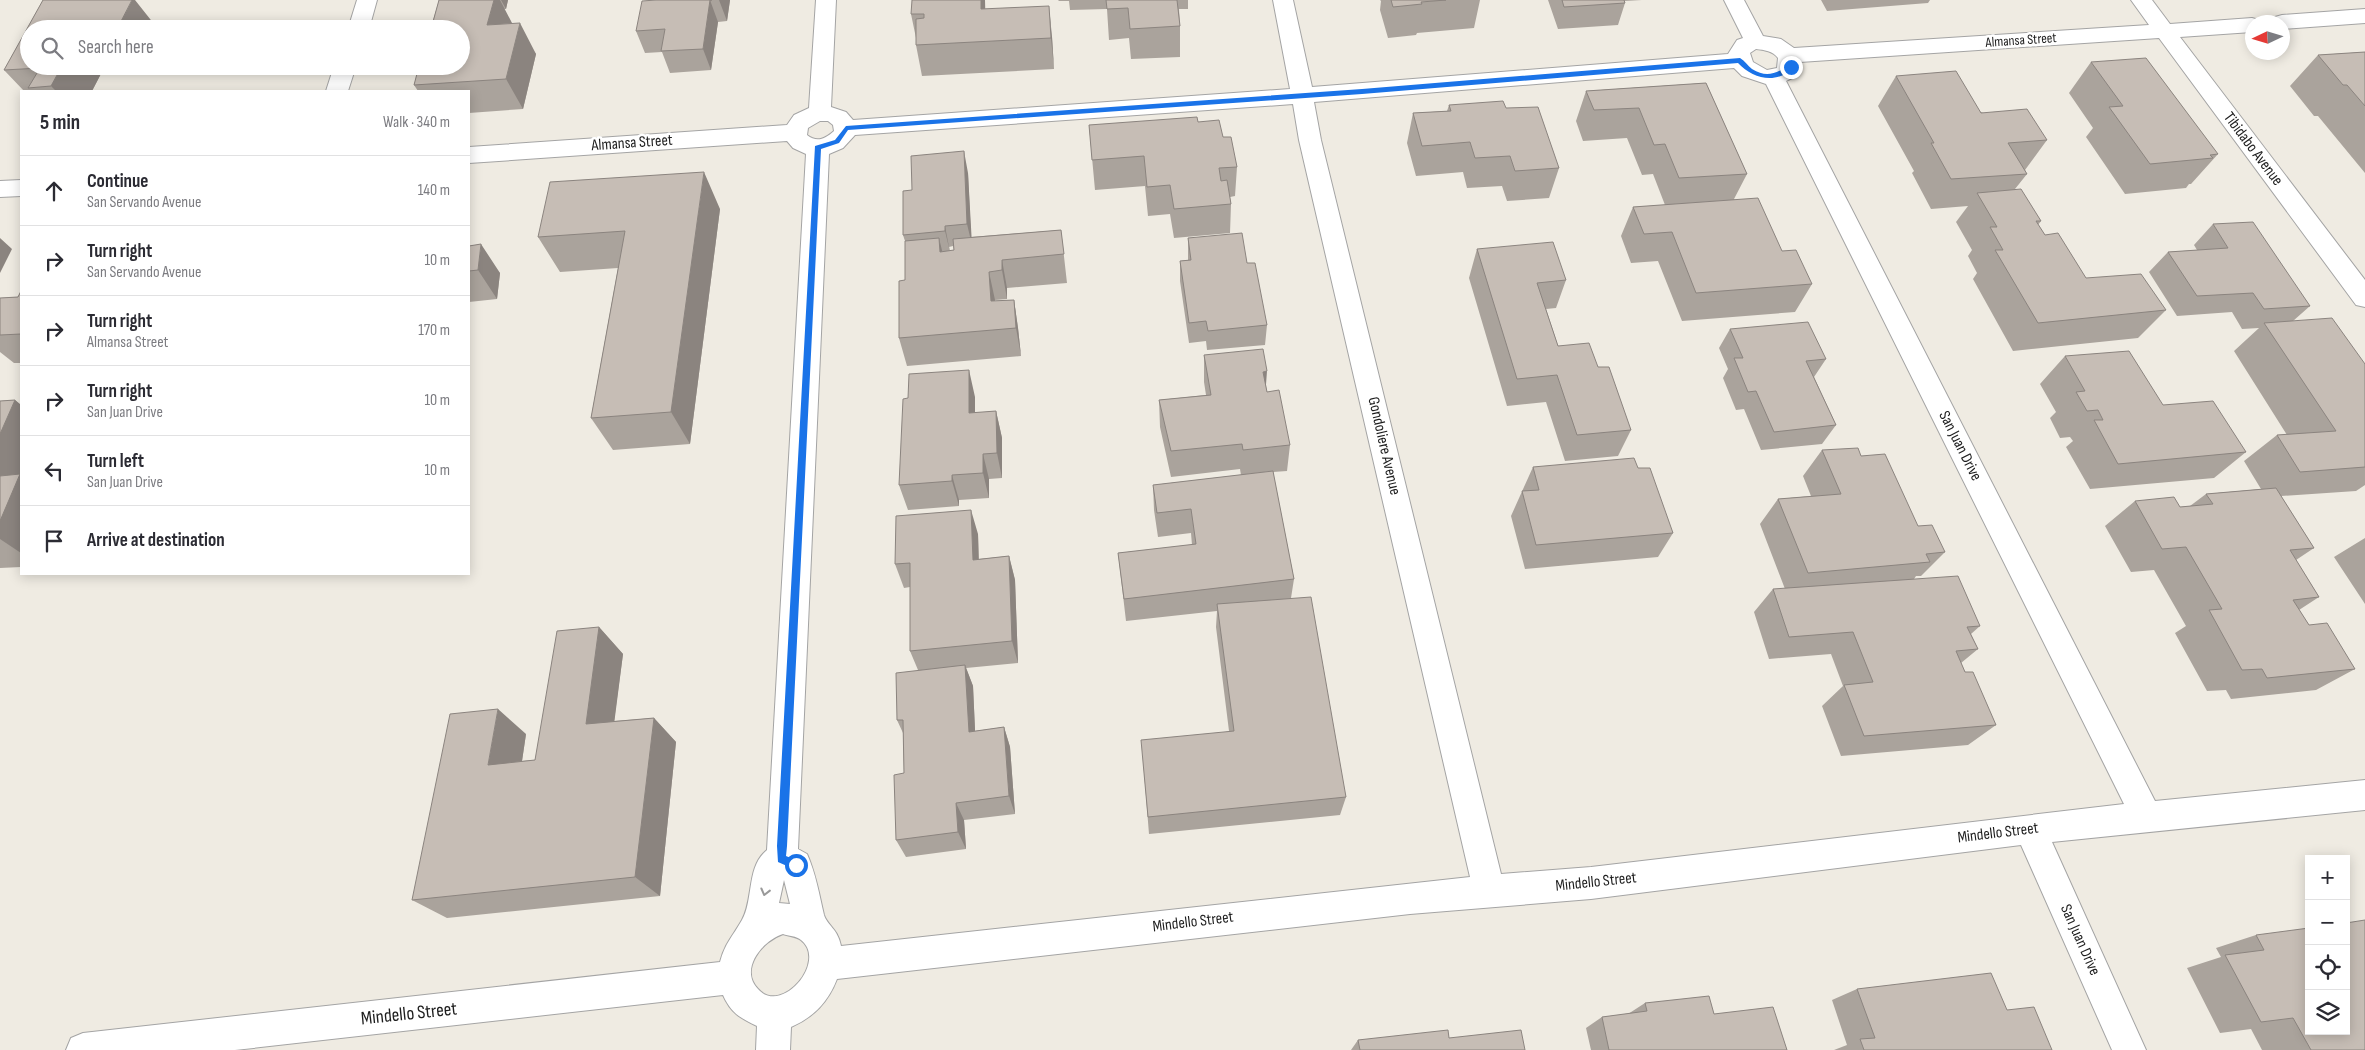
<!DOCTYPE html>
<meta charset="utf-8">
<style>
:root{--surface:#fff;--page:#f7f7f7;--text:#2b2b33;--muted:#7c7c81;--line:#e1e1e2}
body{margin:0;font-family:"Sofia Sans Condensed",sans-serif;background:var(--page);color:var(--text)}
.controls{position:absolute;right:15px;bottom:15px;display:grid;overflow:hidden;border-radius:0px;box-shadow:0 2px 12px #0003}
.controls button{width:45px;height:45px;display:grid;place-items:center;padding:0;border:0;border-bottom:1px solid var(--line);background:var(--surface);color:var(--text);font:25px sans-serif}
.compass{position:absolute;left:2245px;top:15px;width:45px;height:45px;border-radius:50%;background:var(--surface);box-shadow:0 2px 12px #0003;rotate:266deg}
.stop{position:absolute;width:15px;height:15px;margin:-11px;border:4px solid #1a73e8;border-radius:50%;background:#fff}
.stop.end{background:#1a73e8;border-color:#fff;box-shadow:0 1px 5px #0008}
.list{margin:0;padding:0;list-style:none}
h2{display:flex;justify-content:space-between;align-items:center;height:65px;margin:0;padding:0 20px;font-size:21px}
h2 small{font-size:16px;font-weight:400;color:var(--muted)}
.list li{display:grid;grid-template-columns:32px 1fr auto;gap:15px;align-items:center;box-sizing:border-box;height:70px;padding:0 20px;border-top:1px solid var(--line)}
.list b{display:block;font-size:19px;white-space:nowrap}
.list p{margin:0;font-size:16px;white-space:nowrap;color:var(--muted)}
.list em{font-size:16px;font-style:normal;color:var(--muted)}
.icon{flex:none;width:28px;height:28px;fill:none;stroke:currentColor;stroke-width:2;stroke-linecap:round;stroke-linejoin:round}
.map{position:relative;flex:none;width:2365px;height:1050px;overflow:hidden}
.search{position:absolute;background:var(--surface);box-shadow:0 2px 12px #0003;left:20px;top:20px;width:450px;height:55px;display:flex;align-items:center;gap:12px;box-sizing:border-box;padding:0 18px;border-radius:28px;color:var(--muted);font-size:19px}
.panel{position:absolute;background:var(--surface);box-shadow:0 2px 12px #0003;left:20px;top:90px;width:450px;height:485px;border-radius:0px}
.map>svg:first-child{display:block}
.lines{fill:none;stroke-linecap:round;stroke-linejoin:round}
.minor-casing{stroke:#a4a4a4;stroke-width:2}
.minor{fill:#fff;fill-rule:evenodd}
.wall{fill:#aaa39c;fill-rule:evenodd}
.shaded-wall{fill:#8b847f}
.building{fill:#c6bdb5;stroke:#8b847f}
.oneway{stroke:#999}
.route{fill:#1a73e8}
.labels{text-anchor:middle;dominant-baseline:central;stroke-width:5;stroke-linejoin:round;paint-order:stroke}
.far-street-label{font-size:14px;fill:#1d1d1d;stroke:#fff}
.street-label{font-size:16px;fill:#1d1d1d;stroke:#fff}
.near-street-label{font-size:19px;fill:#1d1d1d;stroke:#fff}
</style>
<div class="map">
<svg width="2365" height="1050" viewBox="0 0 2365 1050">
<rect width="100%" height="100%" fill="#efebe2"/>
<g class="lines">
<g class="minor-casing">
<path id="minor" d="M357,0H377L369,29H348Z
M816,0H836L831,107L846,112L853,120L1290,89L1273,0H1293L1312,87L1728,54L1737,40L1743,38L1724,0H1744L1763,36L1781,39L1794,48L2149,25L2131,0H2152L2170,24L2252,18L2259,20L2261,22H2252V32L2180,37L2365,280V307L2356,305L2159,38L1800,62L1792,78L1786,81L2155,801L2365,780V810L2052,842L2146,1050H2112L2021,845L1591,899L1410,914L837,979C828,1002 814,1017 791,1027L790,1050H756L757,1026C740,1018 731,1013 723,995L235,1050H66L71,1038L83,1033L720,962C725,943 733,936 742,920C754,899 746,867 767,850L806,154L793,148L787,141L469,163V147L787,125L794,115L809,108ZM1756,49C1764,50 1773,51 1778,58L1777,68L1767,70L1753,62L1750,53ZM1734,68L1742,76L1766,84L2124,804L1591,867L1501,874L1321,140L1314,102ZM1293,104L1299,140L1470,877L841,946C838,929 827,925 824,915C819,894 816,874 807,854L798,849L829,154L843,148L855,135ZM820,121H828L833,125L834,131C825,139 817,143 807,135L808,128ZM784,880L790,904L779,903ZM783,934C788,936 797,936 801,940C828,961 782,1016 758,989C739,969 762,941 783,934Z
M2365,9V23L2282,29V22H2271L2275,17L2282,15Z
M334,66H356L348,91H326Z
M21,180V196L0,197V181Z"/>
</g>
<use href="#minor" class="minor"/>
</g>
<path class="wall" d="M43,0L158,28L29,29L105,66L92,91H24L4,70Z
M439,0H508L506,9H504L512,24L536,54L523,109L469,113V91H418L414,85Z
M656,0H730L727,21L718,22L711,70L670,73L662,52L645,53L636,31Z
M1058,0H1188V9H1179L1180,26V57L1131,59L1129,38L1109,40L1107,9L1070,10L1069,1H1059Z
M1380,0H1480L1474,28L1417,33L1416,35L1388,38L1380,10L1381,1Z
M1548,0H1642L1624,1L1625,3L1618,25L1558,29Z
M1821,0H1930L1928,3L1827,11Z
M985,9L1052,37L1054,69L922,76L916,45V38L911,14Z
M2365,52V173L2318,116H2314L2290,86L2318,55Z
M2091,62L2218,154L2191,184H2189L2186,188L2125,194L2086,137L2093,128L2069,93Z
M1896,76L2047,140L2025,170L2027,174L2015,189L2041,221L2038,225L2045,235L2086,278L2166,310L2138,338L2013,351L1973,279L1977,273L1968,256L1972,250L1956,222L1968,206L1931,209L1912,173L1914,171L1878,106Z
M1706,83L1747,174L1734,199L1812,284L1795,312L1682,321L1658,261L1631,263L1621,236L1633,207L1665,205L1653,174L1642,175L1627,138L1583,141L1576,121L1586,91Z
M1449,105L1506,108L1559,168L1549,198L1507,201L1502,186L1467,188L1463,172L1416,176L1407,143L1413,113L1447,111Z
M1198,122L1223,137L1237,167L1235,196L1230,197L1231,204L1230,233L1174,238L1170,214L1148,216L1145,186L1095,190L1089,125Z
M968,173L971,237L1061,230L1067,283L1007,288V299L995,300V301L1014,300L1018,328L1021,356L907,366L899,338L905,280V241L903,235L912,190ZM953,246L954,250L950,251L949,247Z
M720,209L690,444L613,450L591,418L618,268L560,272L538,237Z
M2213,224L2310,306L2293,321L2365,364V485L2356,491L2281,496L2314,548L2296,560L2319,597L2299,610L2309,625L2355,669L2316,690L2231,699L2226,690L2207,691L2175,633L2186,626L2154,570L2131,572L2105,526L2135,501L2180,507L2190,506L2206,494L2261,489L2244,461L2277,435H2287L2234,351L2259,328L2242,329L2232,312L2177,316L2149,272L2168,252L2197,250L2194,245Z
M1188,238L1247,263L1267,325L1265,345L1207,350L1206,341L1189,343L1180,281V261L1188,260Z
M469,246L500,273L497,299L469,302Z
M1477,249L1566,280L1556,308L1546,309L1558,346L1598,367L1631,430L1618,456L1565,461L1546,402L1507,406L1469,278Z
M21,291V363H14L0,352V298L18,297Z
M1730,329L1826,359L1814,377L1836,425L1822,444L1761,450L1744,409L1736,410L1723,378L1728,369L1719,348Z
M1204,355L1266,386L1267,392L1290,445L1287,471L1273,472L1294,579L1291,598L1346,797L1340,815L1149,834L1143,759L1229,731L1216,627L1217,611L1126,621L1118,553L1192,545L1191,533L1158,537L1154,510L1153,485L1241,475L1240,469L1171,477L1160,427L1159,400L1206,395L1204,382Z
M2065,356L2163,405L2246,452L2214,478L2090,489L2066,447L2073,441L2070,437L2060,438L2050,418L2056,412L2040,384Z
M975,397V413L996,411L1002,438V478L989,479V498L959,500V506L908,510L899,485Z
M15,400L21,405V567L0,568V401Z
M1822,450L1861,456L1918,526L1945,552L1921,576H1916L1914,579L1980,626L1971,634L1978,649L1961,663L1965,672L1996,725L1968,745L1841,756L1822,706L1843,686L1831,654L1769,659L1754,612L1773,589H1785L1760,524L1778,499L1811,496L1803,476Z
M1533,467L1673,533L1658,557L1525,569L1511,516Z
M978,534L979,559L1009,556L1015,580L1018,663L966,668L973,686L975,731L1004,727L1010,747L1015,814L964,820L966,849L906,857L896,840L904,773L903,733L897,720L918,670L910,651V587L904,588L895,564Z
M2365,538V604L2334,557Z
M599,627L623,654L614,721L654,718L676,742L660,896L447,918L412,900L526,734L522,761L535,760Z
M2256,935L2365,1050H2262L2251,1029L2220,1033L2187,968L2221,957L2216,948Z
M1857,989L2007,1010L2052,1050H1834L1847,1045L1832,1000Z
M1645,1003L1714,1014L1787,1050H1591L1586,1028L1602,1017L1628,1014Z
M1449,1038L1525,1050H1351L1358,1040Z"/>
<path class="shaded-wall" d="M132,0H135L158,29H117Z
M494,0H500L512,23L487,25Z
M501,0H508L506,9Z
M710,0L718,22L711,70L703,49Z
M719,0H730L727,21Z
M981,0H985L986,40L981,9Z
M1049,6L1052,37L1054,69L1051,38Z
M520,23L536,54L523,109L506,79Z
M62,66H105L92,91H56L51,86Z
M964,151L968,173L972,245L967,224Z
M704,172L720,209L690,444L671,412Z
M945,226L949,247L950,252L945,231Z
M0,238L12,249L0,273Z
M939,238L946,267L940,252Z
M481,244L500,273L497,299L478,270Z
M1002,260L1007,288V299L1002,270Z
M989,272L995,300L997,329L991,301Z
M1014,300L1018,328L1021,356L1016,328Z
M969,370L975,397V440L969,413Z
M1267,371L1265,398L1263,372Z
M15,400L21,405V553L0,539V434Z
M996,411L1002,438V478L997,453Z
M983,454L989,479V498L983,473Z
M952,475L959,500V506L952,481Z
M971,510L978,534L979,583L973,560Z
M1009,556L1015,580L1018,663L1012,641Z
M599,627L623,654L611,748L586,724Z
M965,665L973,686L976,751L969,732Z
M498,709L526,734L518,788L488,765Z
M654,718L676,742L660,896L635,877Z
M1004,727L1010,747L1015,814L1009,796Z
M956,803L964,820L966,849L958,832Z"/>
<path class="building" d="M43,0H132L117,29H29V66H62L51,86L28,88L40,68L4,70Z
M439,0H494L487,25L520,23L506,79L414,85L419,66H461V29H431Z
M656,0H712H710L703,49L661,51L665,29L636,31L642,1Z
M912,0H981V9L1049,6L1051,38L916,45V19L924,18V14H911Z
M1106,0H1177L1180,26L1130,29L1128,8L1107,9Z
M1391,0H1446L1421,2L1422,4L1393,7Z
M1562,0H1624L1625,3L1564,7Z
M2365,52V106L2347,85H2343L2318,55Z
M2146,58L2218,154L2210,155L2213,158L2150,164L2109,107L2123,106L2091,62Z
M1956,71L1981,113L2027,109L2047,140L2008,143L2027,174L1951,179L1931,143H1934L1896,76Z
M1706,83L1747,174L1679,178L1665,144L1654,145L1639,108L1594,110L1586,91Z
M1503,101L1506,108L1538,107L1559,168L1515,171L1510,156L1475,158L1470,142L1422,146L1413,113L1451,111L1449,105Z
M1197,117L1198,122L1219,120L1223,137H1231L1237,167L1219,168L1221,181L1227,180L1231,204L1174,209L1170,185L1147,187L1144,156L1092,160L1089,125Z
M964,151L967,224L945,226V231L903,235V191L912,190L911,156Z
M704,172L671,412L591,418L625,231L538,237L550,182Z
M2021,189L2041,221H2036L2045,235L2058,233L2086,278L2141,274L2166,310L2038,323L1995,250H2003L1990,227H1997L1977,193Z
M1758,198L1782,251L1796,250L1812,284L1696,293L1672,232L1644,234L1633,207Z
M2253,222L2310,306L2264,309L2253,293L2197,296L2168,252L2228,248L2213,224Z
M1061,230L1064,254L1002,260V270L989,272L991,301L1014,300L1016,328L899,338V281L905,280V241L939,238L940,252L954,250L953,239Z
M1242,233L1247,263H1255L1267,325L1208,331L1206,321L1189,323L1180,261L1191,260L1188,238Z
M1553,242L1566,280L1537,283L1558,346L1589,343L1598,367H1609L1631,430L1577,435L1557,375L1517,379L1477,249Z
M481,244L478,270L469,271V246Z
M21,291V334L0,335V298L18,297Z
M2332,318L2365,364V467L2300,472L2277,435L2336,431L2264,323Z
M1808,322L1826,359L1806,361L1836,425L1774,432L1756,391L1748,392L1734,358H1743L1730,329Z
M1263,349L1267,371L1263,372L1267,392L1279,390L1290,445L1243,450L1242,444L1171,451L1159,400L1211,395L1204,355Z
M2129,351L2163,405L2213,401L2246,452L2118,464L2094,420H2103L2098,410L2087,411L2076,392L2085,391L2065,356Z
M969,370V413L996,411L997,453L983,454V473L952,475V481L899,485L903,399L908,398L909,374Z
M15,400L0,434V401Z
M1858,448L1861,456L1885,454L1918,526L1932,525L1945,552L1926,554L1930,562L1808,573L1778,499L1841,494L1822,450Z
M1634,458L1638,468H1650L1673,533L1536,545L1522,491L1539,490L1533,467Z
M1273,471L1294,579L1124,599L1118,553L1196,544L1191,509L1157,513L1153,485Z
M20,474L0,521V476Z
M2276,488L2314,548L2290,550L2319,597L2293,600L2309,625L2327,623L2355,669L2267,678L2262,669L2242,670L2209,610L2222,609L2186,547L2162,549L2135,501L2174,497L2180,507L2213,504L2206,494Z
M971,510L973,560L1009,556L1012,641L910,651V563L895,564L896,516Z
M1958,576L1980,626L1967,627L1978,649L1956,651L1965,672H1973L1996,725L1864,736L1844,685L1873,682L1853,632L1789,637L1773,589Z
M1311,597L1346,797L1148,817L1141,740L1234,731L1217,604Z
M599,627L586,724L654,718L635,877L412,900L450,714L498,709L488,765L535,760L557,631Z
M965,665L969,732L1004,727L1009,796L956,803L958,832L896,840L894,775L904,773L903,720H897L896,673Z
M2365,920V1050H2311L2293,1018L2261,1022L2225,955L2264,950L2256,935L2309,928V1031H2346V923Z
M1991,973L2007,1010L2034,1007L2052,1050H1864L1860,1039L1875,1038L1857,989Z
M1709,996L1714,1014L1773,1007L1787,1050H1609L1602,1017L1647,1011L1645,1003Z
M1448,1030L1449,1038L1521,1030L1525,1050H1360L1358,1040Z"/>
<defs><path id="oneway-chevron" d="M-2-3.5L2.5 0L-2 3.5" fill="none" stroke-width="1.6" stroke-linecap="round" stroke-linejoin="round" transform="scale(1.25)"/></defs>
<use class="oneway" href="#oneway-chevron" transform="translate(765 892) rotate(104)"/>
<path class="route" d="M1740,58C1745,61 1748,66 1752,69C1768,79 1777,72 1791,65L1794,67C1777,85 1753,79 1738,63L1362,94L848,130L839,143L821,149L787,846L786,856L800,862L801,865L796,870L778,862L777,846L815,146L835,140L846,126L1362,89Z"/>
<g class="labels">
<g class="far-street-label">
<text transform="translate(2021 40) rotate(-4)">Almansa Street</text>
</g>
<g class="street-label">
<text transform="translate(632 143) rotate(-4)">Almansa Street</text>
<text transform="translate(2253 149) rotate(53)">Tibidabo Avenue</text>
<text transform="translate(1384 446) rotate(77)">Gondoliere Avenue</text>
<text transform="translate(1960 446) rotate(63)">San Juan Drive</text>
<text transform="translate(1998 833) rotate(-7)">Mindello Street</text>
<text transform="translate(1596 882) rotate(-6)">Mindello Street</text>
<text transform="translate(1193 922) rotate(-7)">Mindello Street</text>
<text transform="translate(2080 940) rotate(66)">San Juan Drive</text>
</g>
<g class="near-street-label">
<text transform="translate(409 1014) rotate(-6)">Mindello Street</text>
</g>
</g>
</svg>
<div class="controls">
<button>+</button>
<button>−</button>
<button><svg class="icon" aria-label="locate" viewBox="0 0 24 24"><circle cx="12" cy="12" r="6"/><path d="M12 2v4M12 18v4M2 12h4M18 12h4"/></svg></button>
<button><svg class="icon" aria-label="layers" viewBox="0 0 24 24"><path d="M12 4l9 5-9 5-9-5zM3 14l9 5 9-5"/></svg></button>
</div>
<svg class="compass" viewBox="-18 -18 36 36"><path d="M0-13l5 13h-10z" fill="#e53935"/><path d="M0 13l5-13h-10z" fill="#7c7c81"/></svg>
<div class="stop" style="left:796px;top:865px"></div>
<div class="stop end" style="left:1791px;top:67px"></div>
<div class="search"><svg class="icon" aria-label="search" viewBox="0 0 24 24"><circle cx="10" cy="10" r="6"/><path d="M15 15l6 6"/></svg>Search here</div>
<section class="panel">
<h2>5 min<small>Walk · 340 m</small></h2>
<ul class="list">
<li><svg class="icon" aria-label="ahead" viewBox="0 0 24 24"><path d="M12 20V5M6 11l6-6 6 6"/></svg><div><b>Continue</b><p>San Servando Avenue</p></div><em>140 m</em></li>
<li><svg class="icon" aria-label="right" viewBox="0 0 24 24"><path d="M7 20v-9h11M14 6l5 5-5 5"/></svg><div><b>Turn right</b><p>San Servando Avenue</p></div><em>10 m</em></li>
<li><svg class="icon" aria-label="right" viewBox="0 0 24 24"><path d="M7 20v-9h11M14 6l5 5-5 5"/></svg><div><b>Turn right</b><p>Almansa Street</p></div><em>170 m</em></li>
<li><svg class="icon" aria-label="right" viewBox="0 0 24 24"><path d="M7 20v-9h11M14 6l5 5-5 5"/></svg><div><b>Turn right</b><p>San Juan Drive</p></div><em>10 m</em></li>
<li><svg class="icon" aria-label="left" viewBox="0 0 24 24"><path d="M17 20v-9H6M10 6l-5 5 5 5"/></svg><div><b>Turn left</b><p>San Juan Drive</p></div><em>10 m</em></li>
<li><svg class="icon" aria-label="arrive" viewBox="0 0 24 24"><path d="M6 21V4h12l-3 4 3 4H6"/></svg><div><b>Arrive at destination</b></div></li>
</ul>
</section>
</div>
